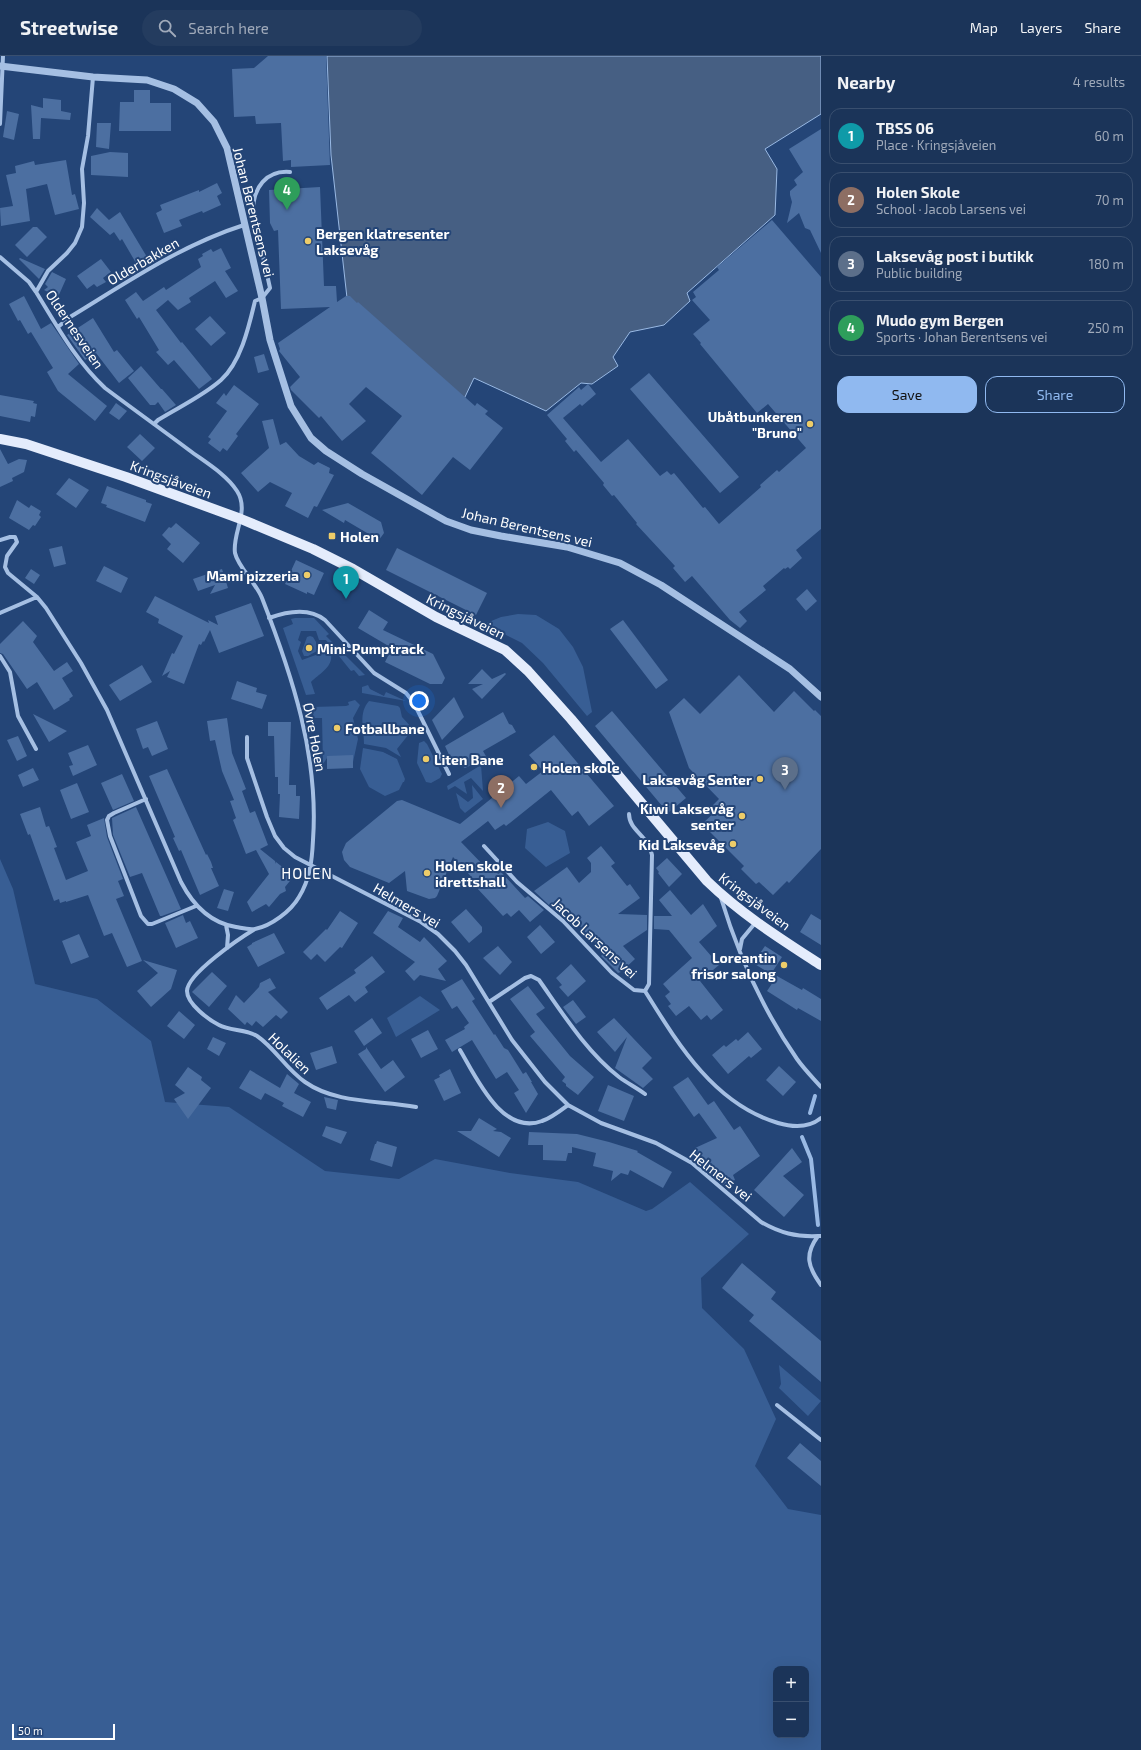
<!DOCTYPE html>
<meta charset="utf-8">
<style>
:root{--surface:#1b3459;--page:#243c5f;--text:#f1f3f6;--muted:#a0aaba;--line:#394f6f;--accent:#90b9f0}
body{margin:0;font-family:"Exo 2",sans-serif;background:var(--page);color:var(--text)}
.controls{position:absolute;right:12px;bottom:12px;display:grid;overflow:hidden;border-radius:8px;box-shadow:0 4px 16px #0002}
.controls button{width:36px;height:36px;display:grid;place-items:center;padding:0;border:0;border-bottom:1px solid var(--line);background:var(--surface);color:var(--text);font:20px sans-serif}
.scale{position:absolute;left:12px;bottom:10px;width:103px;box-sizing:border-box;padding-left:4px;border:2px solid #fff;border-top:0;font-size:11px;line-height:14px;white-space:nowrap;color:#fff;-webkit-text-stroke:3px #244577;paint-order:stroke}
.you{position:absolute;left:419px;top:645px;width:14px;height:14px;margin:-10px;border:3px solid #fff;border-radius:50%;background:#1a73e8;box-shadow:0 0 0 6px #1a73e833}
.badge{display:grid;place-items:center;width:26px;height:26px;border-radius:50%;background:var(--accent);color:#fff;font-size:13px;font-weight:700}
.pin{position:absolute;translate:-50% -33px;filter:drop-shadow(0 1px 2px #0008)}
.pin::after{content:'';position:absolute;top:21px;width:14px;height:12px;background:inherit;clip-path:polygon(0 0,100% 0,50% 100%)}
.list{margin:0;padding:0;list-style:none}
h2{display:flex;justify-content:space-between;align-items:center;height:52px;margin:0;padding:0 16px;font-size:17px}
h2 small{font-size:13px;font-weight:400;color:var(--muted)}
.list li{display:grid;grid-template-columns:26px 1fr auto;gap:12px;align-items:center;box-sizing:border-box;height:56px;margin:0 8px 8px;padding:0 8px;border:1px solid var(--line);border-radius:12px}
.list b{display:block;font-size:15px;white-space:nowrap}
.list p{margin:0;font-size:13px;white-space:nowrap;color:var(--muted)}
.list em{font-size:13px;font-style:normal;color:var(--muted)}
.actions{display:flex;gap:8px;padding:12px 16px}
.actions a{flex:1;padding:9px 0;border:1px solid var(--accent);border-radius:12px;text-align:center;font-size:14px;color:var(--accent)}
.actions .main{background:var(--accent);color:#111}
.icon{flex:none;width:22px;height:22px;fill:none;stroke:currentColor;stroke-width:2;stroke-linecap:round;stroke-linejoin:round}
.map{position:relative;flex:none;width:821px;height:1694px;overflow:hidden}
header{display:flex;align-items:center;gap:24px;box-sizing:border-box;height:56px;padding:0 20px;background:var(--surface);border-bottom:1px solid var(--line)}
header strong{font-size:19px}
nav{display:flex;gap:22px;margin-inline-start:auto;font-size:14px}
.search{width:280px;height:36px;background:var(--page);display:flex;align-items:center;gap:10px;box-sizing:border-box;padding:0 14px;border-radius:22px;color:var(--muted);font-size:15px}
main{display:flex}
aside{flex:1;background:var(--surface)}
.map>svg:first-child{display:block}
.green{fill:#385e94;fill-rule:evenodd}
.water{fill:#465f83;stroke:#99b9e4}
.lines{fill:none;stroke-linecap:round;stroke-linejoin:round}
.stream{stroke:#99b9e4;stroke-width:4}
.building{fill:#4c6fa1}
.minor{stroke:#a5bfe3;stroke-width:4}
.tertiary{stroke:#a5bfe3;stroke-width:7}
.primary{stroke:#e4ecfc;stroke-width:10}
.poi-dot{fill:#edcc69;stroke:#244577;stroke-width:1.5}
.labels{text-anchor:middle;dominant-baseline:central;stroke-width:4;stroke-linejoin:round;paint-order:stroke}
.street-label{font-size:14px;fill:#fff;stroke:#244577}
.poi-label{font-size:14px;font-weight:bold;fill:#fff;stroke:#244577;text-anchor:start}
.neighbourhood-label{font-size:15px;letter-spacing:1px;fill:#fff;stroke:#244577}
</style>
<header>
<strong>Streetwise</strong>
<div class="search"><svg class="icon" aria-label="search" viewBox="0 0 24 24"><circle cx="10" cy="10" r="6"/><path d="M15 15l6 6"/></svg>Search here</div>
<nav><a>Map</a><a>Layers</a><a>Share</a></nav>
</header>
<main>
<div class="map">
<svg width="821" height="1694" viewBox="0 0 821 1694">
<rect width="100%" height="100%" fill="#244577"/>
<path class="green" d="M518,558L536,559L559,573L573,591L583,611L592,656L587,660L543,607L522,587L484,568L501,561Z
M295,562H314L329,578L326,580L365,619L359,620L354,614L351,615L326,584H319L316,575H301L298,584L301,586L298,595L302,604L324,596L331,599C333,611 319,618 311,626L315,638L306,639L283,572L293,568L291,563Z
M310,580L313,581L316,586L317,595L308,600H304L302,595L307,581Z
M368,629L370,633L384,640L386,636L406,645L362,637V631Z
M355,644L360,649L353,662L358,683L353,706L327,702L323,708L322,662H313V651L346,650L349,649L348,646Z
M369,645L398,650L400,652L402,661L413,673L397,693L401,701L386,692L364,688C364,674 358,657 369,645Z
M424,685L427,688L442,718L440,722L431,727L426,726L417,707L419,687Z
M363,692L383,696L397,703L405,723L404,726H403L399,734L385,740L369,731L360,713Z
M481,709L483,735L471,722L464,726L467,738L455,730L448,734L447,730Z
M472,729L483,743L465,757L460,752L456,737L468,746L473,742Z
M548,766L565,775L570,797L546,811L525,792L527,773Z
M0,803L13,833L35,928L97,943L151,985L165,1046L229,1051L325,1115L399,1123L435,1103L510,1117L578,1126L646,1155L652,1153L690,1126L749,1178L701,1222L702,1252L744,1293L776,1363L755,1410L788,1453L821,1459V1694H0ZM776,1613H806V1679H776Z
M420,940L440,954L396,981L387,962Z
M779,1309L821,1345L808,1360L779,1332L781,1328Z"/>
<path class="water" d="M327,0H821V58L765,93L777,113L775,159L687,237L690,245L664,269L630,276L613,301L618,310L592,328L581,327L546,355L474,322L464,343L347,242L331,99Z"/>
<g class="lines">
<path class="stream" d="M810,1057L815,1040
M802,1081L811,1103L818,1169"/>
</g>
<path class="building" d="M268,0H326L330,109L291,111V104L283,105L281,67L256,68L255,60L234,61L232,13L254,12Z
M134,34H150V47H171V75H119L120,46H134Z
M43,42L61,44V55L71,57L70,64L41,62L40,83H33L31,49L43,52Z
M7,55L19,58L14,84L3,81Z
M97,67H111L109,93L96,91Z
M821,73V197L810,174L805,172L799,157L787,167L792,146L790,139V135L797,129L794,124L803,116L789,93Z
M110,96L128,97V121L91,119V100Z
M66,104L72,139L75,138L79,153L55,159L47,128L26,133L30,165L1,170L0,152L13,150L6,119L16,117L15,110L34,105L35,109Z
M217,127L222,137L217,140L221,149L203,157L202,155L179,164L182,170L164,177L156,157L162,154L160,149L199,134V136Z
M320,131L324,230H336L337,246L346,240H350L357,247L358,246L475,350L477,347L488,355L485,358L503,372L470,414L453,401L422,439L371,397L402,360L366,331L349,348L366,365L342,385L321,360L319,362L291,334L290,331L300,321L279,295L280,293L278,287L330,251L281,253L278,174L274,175L270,167L269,134Z
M97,152L109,164L120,156L147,201L136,207L122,183L120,185L114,176L110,179L90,161Z
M772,164L821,221V473L796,494L802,502L790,513L788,511L785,513L784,512L763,530L766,534L739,556L747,565L740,572L730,564L692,520L685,526L673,512L675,510L636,468L637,467L614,439L612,440L603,429L604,427L576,394L574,396L565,385L567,383L547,359L579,331L581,334L588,328L596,338L582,350L580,348L563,362L601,406L628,383L660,420L667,415L671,419L674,417L703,452L705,451L719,468L761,431L760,429L777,414L779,416L806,392L768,348L757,357L700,288L701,287L693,278L710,264L692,244L696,241L693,236L719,214L717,211Z
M33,171H37L47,181L27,201L15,189Z
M221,192L231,212L225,215L238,235L226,242L215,225L189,242L191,246L178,254L168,244L156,254L181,287L182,286L212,323L199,333L174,304L168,309L156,296L159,294L139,261L137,263L125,244L136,236L143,245L164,231L166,234L201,211L198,203L203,200L202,198L211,193L213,196Z
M20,202L45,213L39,223L19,203Z
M101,203L111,216L103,222L106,226L97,231L94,228L87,233L77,220Z
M52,216L66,223L58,241L44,234L48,231L45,228Z
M24,240L41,273L51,267L79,308L68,318L107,350L95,365L58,335L47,316L53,312L31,276L28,278L20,264L18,265L9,248Z
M210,260L226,277L211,290L195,273Z
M93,262L114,296L117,294L134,315L119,327L96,297L85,304L67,279Z
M264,298L269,314L258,317L254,301Z
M141,310L161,333H162L176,349L165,356L158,346L155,349H150L128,322Z
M649,317L739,421L720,437L630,333Z
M234,329L259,348L236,378L238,380L227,395L223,392L220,396L208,387L211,383L208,381L227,355L216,347L224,337L226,340Z
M0,339L34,345L33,347L37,348L35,361L31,360L30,366L0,360Z
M116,347L127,355L119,364L109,357Z
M273,363L280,389L286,386L299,400L314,409L318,406L330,412L329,417L334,419L317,451L314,450L308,462L285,450L292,437L270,426L258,436L241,417L269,392L262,365Z
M140,378L155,392L142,405L127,391Z
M0,393L8,408L19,403L27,404L24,416L12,422L13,425L0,431Z
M69,422L89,434L76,452L56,438Z
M107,430L146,444V446L152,448L145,466L106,451L107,449L101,447Z
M17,444L29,452L31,449L41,455L39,459L41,461L35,470L33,469L29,474L9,462Z
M348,447L381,466L384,477L379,484L345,464L344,467L322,454Z
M176,467L200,487L183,507L167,493L171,488L162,479L169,471L171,472Z
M62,490L66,508L54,511L49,493Z
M397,492L487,537L476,559L386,514Z
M296,504L324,517L314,539L307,536V538L285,528Z
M104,510L128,522L121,537L96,525Z
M31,513L40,519L34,528L25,522Z
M222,513L228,532L210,538L215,529L198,535L193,523Z
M807,533L817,545L806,555L796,543Z
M155,540L209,567L208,564L218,569L215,560L251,547L264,580L219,597L210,574L204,586L203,585L201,589L199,588L184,628L167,621L170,615L162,620L172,597L174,598L183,580L158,567L159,563L146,556Z
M369,554L388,566L383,574L433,598L445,622L442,628H430L385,606L392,592L358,572Z
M623,564L668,624L656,633L610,573Z
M23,565L37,580L33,586L54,615L67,606L73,615L62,622L73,640L69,643L70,644L54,654L37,626L27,633L3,598L0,597V588Z
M142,609L152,626L120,645L109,629Z
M482,613L492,623L505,617L506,618L482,643L472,633L483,628H468Z
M739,619L774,656L794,635L814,655L815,654L821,660V793L789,827L787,825L773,839L759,826L756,828L741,813L744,810L702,768L717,754L712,750L719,743L689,712L669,656L684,642L700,658Z
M237,625L257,632L256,636L267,639L262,653L231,643Z
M454,641L464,661L442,684L432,664Z
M612,655L686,742L668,757L595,670Z
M503,656L509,668L512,669L516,676L483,695L487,702L465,712L451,703L445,690Z
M33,658L67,675L49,686Z
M227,662L232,697L246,733L242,735L250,757L255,755L268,789L260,793L275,805L276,808V806L294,820L285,831L286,835L280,838L269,851L266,848L252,856L247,846L269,818L256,794L246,798L233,764L236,762L230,745L234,744L222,715L215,684L210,685L207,665Z
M157,665L168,693L152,700L148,691L143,693L136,673Z
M268,666H291L289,729H296V740H300L299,763L279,761L280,738H278V721H275L274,680H268Z
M554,679L614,750L589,770L578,755L572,760L551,734L506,770L504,768L495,774L488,765L461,786L488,814L492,817L495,814L498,818L501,816L525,842L528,840L544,854L530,866L519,854L511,861L507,857L503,860L476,831L479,829L453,801L437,840L435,842L429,843L407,835L405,815L389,827L350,811L344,804L342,796L346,787L397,745L402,744L460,768L519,720L526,728L543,715L529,699Z
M18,680L27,700L17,705L7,684Z
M88,689L97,709L73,720L69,710L73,709L68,697Z
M353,699V712L327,713V700Z
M33,712L39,724L23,731L18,719Z
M167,713L206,799L207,798L211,806L213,812H211L219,830L200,839L181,794L179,795L173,782L175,781L149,720Z
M122,718L134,745L113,754L101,727Z
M77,727L89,756L71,763L60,734Z
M40,751L46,771L49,770L57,791L54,792L66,824L88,815L76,786L91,780L87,769L104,762L107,781L123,823L118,825L124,840L116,843L142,905L127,911L112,877L104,880L88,839L66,846V845L60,847L59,843L54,845L30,778L28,779L20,758Z
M136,751L181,853L162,860H160L142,817L130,821L113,779L112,762Z
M601,790L615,807L611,810L627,830L630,828L640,842L618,858L647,859V874L623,890L635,903L621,916L618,917L601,900L604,897L564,852L561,856L552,847L549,849L534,835L567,811L579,827L591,816V807L587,802Z
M667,802L682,818L669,831L658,817L659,816L656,812Z
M224,833L234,836L228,855L217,852Z
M670,834L691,859L703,848L717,870L699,886L719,909L700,925L723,954L711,964L707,959L701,964L689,950L676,960L668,950L671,948L665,940L670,936L663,928L692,902L669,874L654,873V860H672L659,844Z
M466,853L482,871V876L469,887L451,866Z
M340,855L358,867L342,892L340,891L325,906L317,898L311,904L303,896L326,873L327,874Z
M388,855L403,862L398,871L420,886L424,881L447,905L438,913L446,925L420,919L414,925L405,915L415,906L373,877Z
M811,858L821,864V889L800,876Z
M183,859L186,867L190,865L198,882L176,892L165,867Z
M540,869L555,886L541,898L527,881Z
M274,877L285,897L258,911L247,891L252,888V887Z
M79,878L89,901L71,908L62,885Z
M498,890L512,906L500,919L483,902Z
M765,890L782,901L771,918L753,907Z
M372,900L385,916L365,931L368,936L355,946L349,939L327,954L319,942L356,917L354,914Z
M143,904L177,914L171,933L151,951L137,935L158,917Z
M571,908L586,925L568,941L559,931L562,929L556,922Z
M212,916L227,930L209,951L192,936Z
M777,920L802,934L803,932L821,943V965L798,952L797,954L767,935Z
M270,922L276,932L268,936L288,956L281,963L276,959L263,971L256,965L252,970L247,966L245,969L228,953L236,939L244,947L259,931L260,927Z
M462,923L475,943L472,945L494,979L495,978L504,992L508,994L523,1018L526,1016L532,1026H531L538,1038L526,1057L514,1037L519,1034L507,1016L496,1023L472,984L452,996L445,984L465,973L464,971L469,967L457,950L452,953L441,935Z
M528,930L545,952L536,958L570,1000L594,1021L578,1039L566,1030V1028L562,1025L565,1021L530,980L535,976L510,943Z
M573,944L586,961L576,968L563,951Z
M179,955L195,969L184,983L167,970Z
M372,962L382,977L364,990L354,975Z
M614,962L652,1002L642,1012L653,1023L643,1032L615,1012L627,981L615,996L597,976Z
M428,974L438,993L421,1002L411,983Z
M748,976L762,993L751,1002L749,1000L728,1018L712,999L724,989L726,991L736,983L738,985Z
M213,981L226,987L219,1000L207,993Z
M332,990L337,1007L316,1014L310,997Z
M366,991L381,1013L393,1004L405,1021L385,1036L358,998L366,993Z
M779,1010L796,1026L783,1040L766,1024Z
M188,1011L202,1021L201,1024L211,1032L188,1063L174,1043L185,1037L175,1029Z
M450,1013L461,1037L444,1045L434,1024L440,1021L439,1019Z
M250,1014L280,1032L287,1018L299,1028L294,1037L311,1046L303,1061L282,1050L284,1047L265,1037L261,1044L239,1032Z
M688,1021L708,1049L714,1045L734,1074L740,1070L760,1100L733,1119L735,1124L723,1129L705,1114L695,1092L717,1082L699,1057L694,1061L673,1031Z
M608,1029L634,1040L624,1065L598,1055Z
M324,1041L338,1044L336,1054L327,1052Z
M479,1062L497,1073L493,1075L501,1076L511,1082L499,1101L457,1075H471Z
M326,1070L347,1076L341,1088L322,1080Z
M529,1076L577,1078L609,1086L638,1095L637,1096L672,1116L663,1132L630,1114L628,1119L621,1117L611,1125L613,1115L593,1110L596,1097L572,1091V1097H568L566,1105L543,1104V1089H528Z
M377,1085L397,1091L392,1111L370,1104L375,1088H376Z
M792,1092L802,1106L783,1120L804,1139L784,1161L754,1134Z
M742,1207L776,1236L771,1243L821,1285V1326L749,1265L754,1259L722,1232Z
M800,1387L821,1405V1430L787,1402Z"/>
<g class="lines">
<path class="minor" d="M0,68L3,0
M0,201L29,226L36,236C57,270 76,305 105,332C133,353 161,373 189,394C205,406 226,418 237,435C250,455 232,477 235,497C238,511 256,527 262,542C292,619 319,700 313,784C312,805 310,823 299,841C291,855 271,870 255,873C249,874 242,872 236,871C210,867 193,849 181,826L107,654L81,607L46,552L37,541L8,517L5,511L7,500L17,486L15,481H10L0,484
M36,236L48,215L67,197L75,187L82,171L84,147L82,113L88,80L93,21
M58,271L70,261C126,227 181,189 244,169
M154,368L158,364C179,351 203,340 221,324C241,306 249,270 255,245L262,242L270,232L253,155C253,132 266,114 290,116
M0,557L37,541
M269,562C288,555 309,551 325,564L374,617L406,637L414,647L449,718
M0,600L10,616L18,660L36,693
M247,681V702L267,761L275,780L284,792L295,801L421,866L438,878L455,895L466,909L512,984L545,1026L568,1049L601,1067L656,1087L692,1107L761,1166C780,1177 796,1181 818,1180
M146,743L114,757L109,760L107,764L110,780L141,860L148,868H152L196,850
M629,758C629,771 641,777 647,787C650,790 651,795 652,799L649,928L645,935
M484,790L517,826L563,865L612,917L634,934L645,935
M721,842C738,898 763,954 797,1003C804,1013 813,1022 821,1031
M226,869L228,879L227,892
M255,873C240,882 187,918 187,935C187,948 209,964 219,969C230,975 246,973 257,980C275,992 286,1013 305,1026C336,1048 380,1044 416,1051
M740,893L742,883L756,866
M645,935C678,988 714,1048 778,1067C792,1071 809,1072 821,1062
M489,946L525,922L531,920L539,924C563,958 586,995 619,1021C627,1027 637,1032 645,1038
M460,994C476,1021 502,1080 542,1065C551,1062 560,1055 568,1049
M821,1180H818C804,1199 808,1211 821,1229
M777,1349L821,1384"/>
<path class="tertiary" d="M0,10L93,21L147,24L174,33L197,47L214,66L227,92L262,242L270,284L291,350L311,382L326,395L362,418L446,465L471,474L501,480L567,491L620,507L661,529L790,613L821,641"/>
<path class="primary" d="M0,383L26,388L126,421L241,463L313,493L353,513L436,561L505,594L528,615L571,663L707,825C741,858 781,883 821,909"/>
</g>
<g class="poi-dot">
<circle cx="308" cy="185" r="4"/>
<circle cx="810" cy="368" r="4"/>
<rect x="328" y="476" width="8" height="8" rx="2"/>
<circle cx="307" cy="519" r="4"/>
<circle cx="309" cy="592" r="4"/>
<circle cx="337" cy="672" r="4"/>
<circle cx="426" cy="703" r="4"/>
<circle cx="534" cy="711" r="4"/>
<circle cx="760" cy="723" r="4"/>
<circle cx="742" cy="760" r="4"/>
<circle cx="733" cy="788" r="4"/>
<circle cx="427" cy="817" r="4"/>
<circle cx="784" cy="909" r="4"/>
</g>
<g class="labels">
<g class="street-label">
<text transform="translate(254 156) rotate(76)">Johan Berentsens vei</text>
<text transform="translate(143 205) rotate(-30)">Olderbakken</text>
<text transform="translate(75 273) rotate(56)">Oldernesveien</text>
<text transform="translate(171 423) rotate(20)">Kringsjåveien</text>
<text transform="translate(527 471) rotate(13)">Johan Berentsens vei</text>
<text transform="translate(466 560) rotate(26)">Kringsjåveien</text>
<text transform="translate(315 681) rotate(79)">Øvre Holen</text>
<text transform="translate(755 845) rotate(37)">Kringsjåveien</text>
<text transform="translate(407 849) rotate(30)">Helmers vei</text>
<text transform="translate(595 882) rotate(43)">Jacob Larsens vei</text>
<text transform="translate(290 997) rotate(44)">Holalien</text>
<text transform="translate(721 1119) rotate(38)">Helmers vei</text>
</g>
<g class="poi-label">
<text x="316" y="177">Bergen klatresenter<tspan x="316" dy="16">Laksevåg</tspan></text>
<text x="802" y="360" text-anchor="end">Ubåtbunkeren<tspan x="802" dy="16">"Bruno"</tspan></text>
<text x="340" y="480">Holen</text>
<text x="299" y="519" text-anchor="end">Mami pizzeria</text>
<text x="317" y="592">Mini-Pumptrack</text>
<text x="345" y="672">Fotballbane</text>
<text x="434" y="703">Liten Bane</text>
<text x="542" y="711">Holen skole</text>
<text x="752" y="723" text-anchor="end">Laksevåg Senter</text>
<text x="734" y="752" text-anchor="end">Kiwi Laksevåg<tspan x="734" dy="16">senter</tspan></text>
<text x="725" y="788" text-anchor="end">Kid Laksevåg</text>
<text x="435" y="809">Holen skole<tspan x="435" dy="16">idrettshall</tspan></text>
<text x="776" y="901" text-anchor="end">Loreantin<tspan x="776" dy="16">frisør salong</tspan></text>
</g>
<g class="neighbourhood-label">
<text x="307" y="817">HOLEN</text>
</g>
</g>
</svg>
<div class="controls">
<button>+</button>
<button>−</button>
</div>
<div class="scale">50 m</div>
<div class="you"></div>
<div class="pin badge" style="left:346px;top:543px;background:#0f9aa8">1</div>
<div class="pin badge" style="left:501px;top:752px;background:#8d6e63">2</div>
<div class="pin badge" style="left:785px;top:734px;background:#5c6f8a">3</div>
<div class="pin badge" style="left:287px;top:154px;background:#2e9e5b">4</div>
</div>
<aside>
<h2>Nearby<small>4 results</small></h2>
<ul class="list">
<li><span class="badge" style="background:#0f9aa8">1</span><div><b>TBSS 06</b><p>Place · Kringsjåveien</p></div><em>60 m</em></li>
<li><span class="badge" style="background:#8d6e63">2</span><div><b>Holen Skole</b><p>School · Jacob Larsens vei</p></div><em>70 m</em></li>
<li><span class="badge" style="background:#5c6f8a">3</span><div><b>Laksevåg post i butikk</b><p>Public building</p></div><em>180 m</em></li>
<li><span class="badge" style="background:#2e9e5b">4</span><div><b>Mudo gym Bergen</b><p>Sports · Johan Berentsens vei</p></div><em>250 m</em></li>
</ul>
<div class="actions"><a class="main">Save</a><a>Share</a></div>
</aside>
</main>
